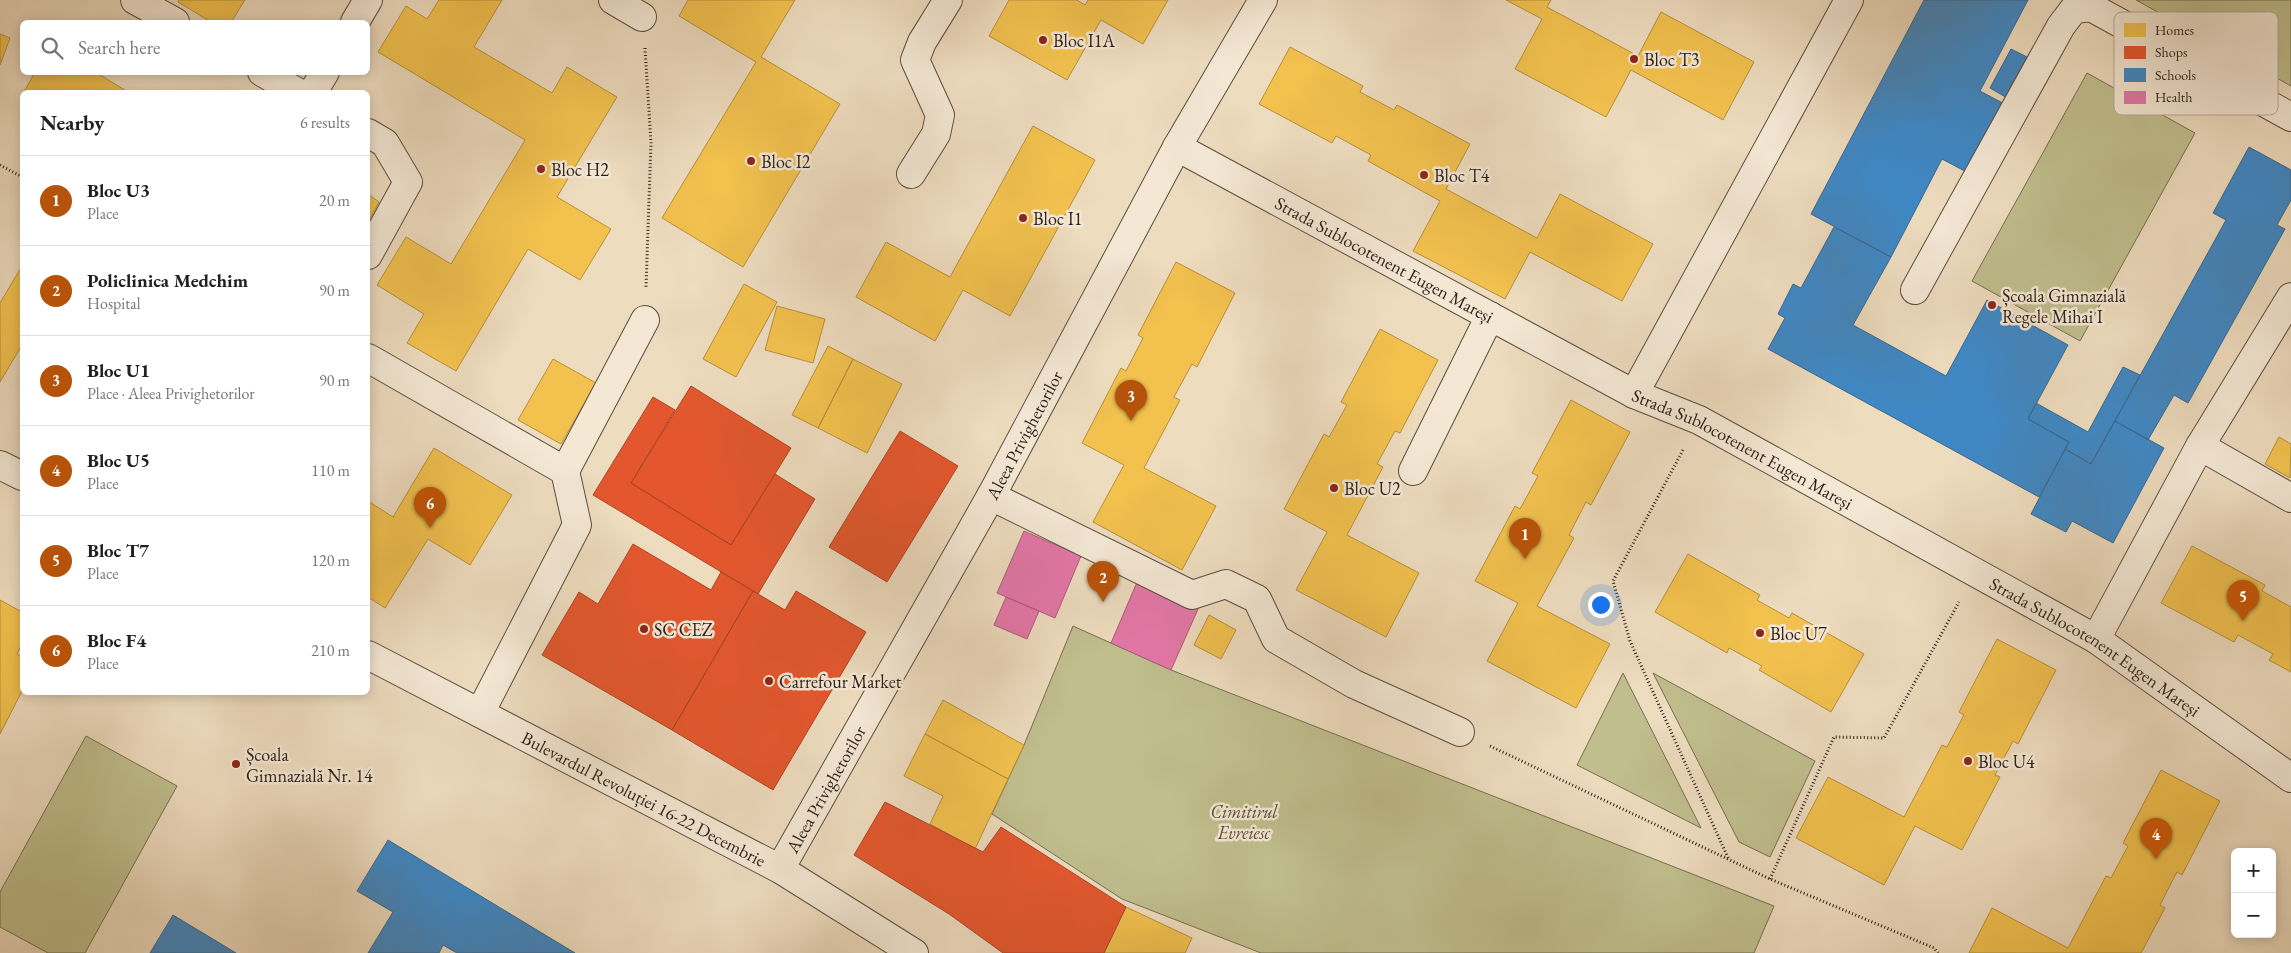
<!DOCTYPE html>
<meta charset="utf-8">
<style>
:root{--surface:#fff;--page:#f6f6f6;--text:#202124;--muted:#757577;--line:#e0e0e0;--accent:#b45309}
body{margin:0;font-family:"EB Garamond",serif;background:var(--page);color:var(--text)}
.controls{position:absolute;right:15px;bottom:15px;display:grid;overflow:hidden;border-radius:8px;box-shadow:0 2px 12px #0003}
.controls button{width:45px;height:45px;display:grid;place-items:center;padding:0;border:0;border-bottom:1px solid var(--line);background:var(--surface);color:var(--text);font:25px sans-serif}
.you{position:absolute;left:1600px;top:604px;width:18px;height:18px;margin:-12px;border:4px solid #fff;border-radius:50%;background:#1a73e8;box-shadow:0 0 0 8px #1a73e833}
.badge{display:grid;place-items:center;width:32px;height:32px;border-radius:50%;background:var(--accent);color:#fff;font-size:16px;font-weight:700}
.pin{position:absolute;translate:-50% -41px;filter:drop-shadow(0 1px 2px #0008)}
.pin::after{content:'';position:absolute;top:26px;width:18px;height:15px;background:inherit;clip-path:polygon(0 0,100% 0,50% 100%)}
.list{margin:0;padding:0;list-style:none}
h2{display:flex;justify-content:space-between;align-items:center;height:65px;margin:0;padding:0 20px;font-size:21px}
h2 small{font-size:16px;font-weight:400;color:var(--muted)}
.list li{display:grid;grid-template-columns:32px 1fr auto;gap:15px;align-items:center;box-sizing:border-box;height:90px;padding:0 20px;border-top:1px solid var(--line)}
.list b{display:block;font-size:19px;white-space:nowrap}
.list p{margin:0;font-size:16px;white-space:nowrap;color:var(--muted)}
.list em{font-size:16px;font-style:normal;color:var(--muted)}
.icon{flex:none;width:28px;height:28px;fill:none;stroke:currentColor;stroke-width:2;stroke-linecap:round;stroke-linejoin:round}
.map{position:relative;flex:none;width:2291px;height:953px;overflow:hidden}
.search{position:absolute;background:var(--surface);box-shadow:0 2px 12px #0003;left:20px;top:20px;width:350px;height:55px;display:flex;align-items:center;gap:12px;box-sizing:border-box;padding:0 18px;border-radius:8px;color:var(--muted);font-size:19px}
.panel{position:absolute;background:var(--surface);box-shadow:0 2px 12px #0003;left:20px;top:90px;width:350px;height:605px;border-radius:8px}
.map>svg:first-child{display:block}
.green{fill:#c0be8d;stroke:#766e52}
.homes{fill:#f2c14e;stroke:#b6903d}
.shops{fill:#e4572e;stroke:#ac4627}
.schools{fill:#3f88c5;stroke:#396890}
.health{fill:#e377a8;stroke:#ac5c7c}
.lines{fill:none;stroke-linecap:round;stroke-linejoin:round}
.minor-casing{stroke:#5c4e40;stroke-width:30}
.path{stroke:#2b1e16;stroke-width:3;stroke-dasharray:1 2.5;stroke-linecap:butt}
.minor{stroke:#f4e8d5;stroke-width:28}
.poi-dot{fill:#8f2418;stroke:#f4e8d5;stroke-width:2}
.labels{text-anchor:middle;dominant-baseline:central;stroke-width:5;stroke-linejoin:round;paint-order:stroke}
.poi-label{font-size:18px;fill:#2b1e16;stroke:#f4e8d5;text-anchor:start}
.street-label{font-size:18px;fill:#2b1e16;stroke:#f4e8d5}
.park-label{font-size:18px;font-style:italic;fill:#584e3a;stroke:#f4e8d5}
.key{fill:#f4e8d5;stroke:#b8ab9c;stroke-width:1}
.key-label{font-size:14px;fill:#2b1e16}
</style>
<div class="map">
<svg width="2291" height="953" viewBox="0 0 2291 953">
<rect width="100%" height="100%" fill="#eedcbf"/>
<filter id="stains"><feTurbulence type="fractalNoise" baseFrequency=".004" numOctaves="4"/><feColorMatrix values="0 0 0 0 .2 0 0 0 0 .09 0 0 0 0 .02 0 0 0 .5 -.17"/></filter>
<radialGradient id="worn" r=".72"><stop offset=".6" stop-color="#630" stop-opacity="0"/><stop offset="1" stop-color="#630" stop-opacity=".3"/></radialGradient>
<path class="green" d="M2136,0H2291V86Z
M2087,73L2195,133L2080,341L1972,281Z
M1073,626L1171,670L1774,906L1754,953H1261L1122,899L992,814L1024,745Z
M1623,673L1701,828L1577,765Z
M1653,673L1815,761L1770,857L1739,842Z
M86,736L177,786L85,953H48L0,927V892Z"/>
<path class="homes" d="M179,0H245L231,22H211L178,2Z
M439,0H502L474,47L552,93L567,67L617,97L557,197L611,229L580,280L528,249L456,371L407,343L424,314L377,285L406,237L451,264L525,140L378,52L406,6L427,19Z
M688,0H795L761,57L840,104L743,267L662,218L756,62L679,16Z
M1009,0H1077L1085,5L1088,0H1168L1143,44L1101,20L1067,80L989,36Z
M1506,0H1551L1547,7L1638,56L1661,12L1754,62L1723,120L1631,70L1606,117L1515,69L1542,19Z
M0,34L10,38L0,65Z
M1290,47L1363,86L1360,92L1394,110L1397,105L1470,144L1446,189L1537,238L1560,194L1653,244L1622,301L1530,252L1505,299L1413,251L1440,201L1368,161L1371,155L1336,136L1332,143L1259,104Z
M35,72H95L128,92H24Z
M1033,126L1095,160L1010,316L963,290L935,341L856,297L886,242L950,277Z
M368,194L379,202L368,222Z
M1176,262L1235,293L1197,367L1192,364L1174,397L1180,400L1144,468L1216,506L1182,570L1093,522L1124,465L1082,443L1121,368L1126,371L1143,338L1138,335Z
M22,266V345L0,382V303Z
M744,284L777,302L736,377L703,359Z
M777,306L825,319L813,363L765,350Z
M1380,329L1438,360L1400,433L1395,431L1377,464L1383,467L1347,535L1419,573L1386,637L1296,590L1327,532L1284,509L1324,434L1329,437L1347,405L1341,402Z
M828,346L853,359L818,428L792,415Z
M553,359L596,383L561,444L518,420Z
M853,359L902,384L867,453L818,428Z
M1571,400L1630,432L1591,505L1586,502L1569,535L1574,538L1537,606L1610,644L1576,708L1487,661L1518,603L1475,581L1515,506L1520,509L1538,476L1532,473Z
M2279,437L2291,444L2290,478L2265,464Z
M434,448L512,495L470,565L428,539L385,608L368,597V501L393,517Z
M2192,546L2265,585L2262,591L2291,607V672L2269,660L2273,654L2238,635L2234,642L2161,603Z
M1688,554L1760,595L1757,600L1789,618L1792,613L1864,654L1831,712L1759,670L1762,666L1729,648L1727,653L1655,612Z
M0,600L22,612V644L17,654L22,657V691L0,734Z
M1209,615L1236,630L1221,659L1194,645Z
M1997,639L2056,670L2018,744L2013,741L1995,775L2000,777L1962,850L1915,826L1884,885L1796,838L1828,777L1904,817L1942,745L1947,747L1964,715L1959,712Z
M943,700L1024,745L1008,779L925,734Z
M925,734L1008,779L975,849L930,824L943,796L904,776Z
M2161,770L2220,801L2182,875L2177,872L2160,905L2165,908L2141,953H1969L1992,908L2068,948L2106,876L2111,878L2128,846L2123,843Z
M1126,907L1192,938L1185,953H1104Z"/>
<path class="shops" d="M691,386L791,448L731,545L631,483Z
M653,397L675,410L631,483L731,545L775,474L815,499L758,594L593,495Z
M900,431L958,466L887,582L829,547Z
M633,544L711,590L721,572L753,591L672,730L542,655L579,592L598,604Z
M753,591L785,610L796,591L866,632L773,790L672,730Z
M885,802L983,852L1001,827L1126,907L1104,953H1003L949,914L854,855Z"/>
<path class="schools" d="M1924,0H2028L1980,91L2012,108L1976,177L1942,159L1891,257L1811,214Z
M2011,49L2031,59L2009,99L1990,88Z
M2249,147L2291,170V200L2277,225L2285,229L2188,403L2174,395L2148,440L2115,421L2226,220L2213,213Z
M1834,227L1891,257L1853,325L1946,376L1987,300L2068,345L2028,419L2069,442L2039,497L1768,349L1785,318L1778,314L1793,284L1801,288Z
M2123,367L2140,375L2091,464L2065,449L2069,442L2028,419L2036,403L2088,432Z
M2115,421L2164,448L2113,543L2072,521L2066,532L2031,514L2065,449L2091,464Z
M388,840L575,953H457L443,945L439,953H368L393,912L357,891Z
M173,915L236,953H150Z"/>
<path class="health" d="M1024,531L1081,556L1055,618L997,593Z
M1138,580L1199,607L1171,670L1111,643Z
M1006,597L1039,611L1027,639L994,625Z"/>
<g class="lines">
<g class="minor-casing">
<g id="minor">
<path d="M135,0L175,22"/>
<path d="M613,0L642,17"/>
<path d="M355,22L368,0"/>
<path d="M262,72L297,92"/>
<path d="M313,92L325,72"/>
<path d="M368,133L385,143L408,182L368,255"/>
<path id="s1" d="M1177,147L1634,394L1699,420L2096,639L2291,778"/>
<path d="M911,174L936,134L940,115L915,60L922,42L948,0"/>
<path d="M1915,290L2061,26L2074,9L2091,7L2291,117"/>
<path d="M368,358L565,471L577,525L480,713"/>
<path d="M1634,394L1849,0"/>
<path d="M2200,446L2291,498"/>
<path d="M0,465L22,476"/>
<path d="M565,471L645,320"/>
<path d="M1413,471L1490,316"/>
<path d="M991,496L1192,595L1226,584L1257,599L1276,639L1354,684L1460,732"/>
<path d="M2096,639L2200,446L2291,297"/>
<path id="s2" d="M368,655L780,869L914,953"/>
<path id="s3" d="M780,869L991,496L1177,147L1263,0"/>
</g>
</g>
<path class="path" d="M645,48L651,143L646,287
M0,165L22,177
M1683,450L1613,581L1630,641L1729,860
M1490,746L1770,879L1934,948L1938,953
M1770,879L1834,737L1884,738L1959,602"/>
<use href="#minor" class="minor"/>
</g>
<g class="poi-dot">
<circle cx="1043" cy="40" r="5"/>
<circle cx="1634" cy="59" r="5"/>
<circle cx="751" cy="161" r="5"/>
<circle cx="541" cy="169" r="5"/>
<circle cx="1424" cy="175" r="5"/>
<circle cx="1023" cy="218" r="5"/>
<circle cx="1992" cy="305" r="5"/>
<circle cx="1334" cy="488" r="5"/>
<circle cx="644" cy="629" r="5"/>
<circle cx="1760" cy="633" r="5"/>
<circle cx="769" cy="681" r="5"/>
<circle cx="1968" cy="761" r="5"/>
<circle cx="236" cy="764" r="5"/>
</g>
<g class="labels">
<g class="poi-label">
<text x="1053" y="40">Bloc I1A</text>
<text x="1644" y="59">Bloc T3</text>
<text x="761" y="161">Bloc I2</text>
<text x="551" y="169">Bloc H2</text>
<text x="1434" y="175">Bloc T4</text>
<text x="1033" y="218">Bloc I1</text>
<text x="2002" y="295">Școala Gimnazială<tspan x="2002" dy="21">Regele Mihai I</tspan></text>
<text x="1344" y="488">Bloc U2</text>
<text x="654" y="629">SC CEZ</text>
<text x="1770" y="633">Bloc U7</text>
<text x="779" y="681">Carrefour Market</text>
<text x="246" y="754">Școala<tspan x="246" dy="21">Gimnazială Nr. 14</tspan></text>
<text x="1978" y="761">Bloc U4</text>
</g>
<g class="street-label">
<text stroke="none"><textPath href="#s1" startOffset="236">Strada Sublocotenent Eugen Mareși</textPath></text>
<text stroke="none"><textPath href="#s3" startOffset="498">Aleea Privighetorilor</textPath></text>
<text stroke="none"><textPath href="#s1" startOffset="641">Strada Sublocotenent Eugen Mareși</textPath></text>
<text stroke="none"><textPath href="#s1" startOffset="1046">Strada Sublocotenent Eugen Mareși</textPath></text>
<text stroke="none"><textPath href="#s3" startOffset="92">Aleea Privighetorilor</textPath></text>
<text stroke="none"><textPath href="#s2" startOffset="311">Bulevardul Revoluției 16-22 Decembrie</textPath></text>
</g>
<g class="park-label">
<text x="1244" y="811">Cimitirul<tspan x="1244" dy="21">Evreiesc</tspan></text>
</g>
</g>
<rect x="2114" y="12" width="164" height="103" rx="8" class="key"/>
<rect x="2124" y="23" width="22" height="14" fill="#f2c14e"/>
<rect x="2124" y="46" width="22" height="13" fill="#e4572e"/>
<rect x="2124" y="68" width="22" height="14" fill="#3f88c5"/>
<rect x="2124" y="91" width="22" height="13" fill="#e377a8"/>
<g class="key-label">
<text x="2155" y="35">Homes</text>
<text x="2155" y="57">Shops</text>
<text x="2155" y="80">Schools</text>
<text x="2155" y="102">Health</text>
</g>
<rect width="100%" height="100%" filter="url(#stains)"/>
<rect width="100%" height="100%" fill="url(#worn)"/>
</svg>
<div class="controls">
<button>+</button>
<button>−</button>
</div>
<div class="you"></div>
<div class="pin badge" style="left:1525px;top:559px">1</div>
<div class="pin badge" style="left:1103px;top:602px">2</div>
<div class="pin badge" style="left:1131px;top:421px">3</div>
<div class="pin badge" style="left:2156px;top:859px">4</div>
<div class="pin badge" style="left:2243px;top:621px">5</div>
<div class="pin badge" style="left:430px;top:528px">6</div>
<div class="search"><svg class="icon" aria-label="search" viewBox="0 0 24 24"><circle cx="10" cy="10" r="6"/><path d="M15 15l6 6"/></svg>Search here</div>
<section class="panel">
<h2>Nearby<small>6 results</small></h2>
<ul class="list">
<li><span class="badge">1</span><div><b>Bloc U3</b><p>Place</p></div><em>20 m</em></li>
<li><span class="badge">2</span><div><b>Policlinica Medchim</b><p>Hospital</p></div><em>90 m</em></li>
<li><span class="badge">3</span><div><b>Bloc U1</b><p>Place · Aleea Privighetorilor</p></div><em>90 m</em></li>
<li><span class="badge">4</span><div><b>Bloc U5</b><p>Place</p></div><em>110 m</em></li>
<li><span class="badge">5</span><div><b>Bloc T7</b><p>Place</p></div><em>120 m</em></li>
<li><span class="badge">6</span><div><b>Bloc F4</b><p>Place</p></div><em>210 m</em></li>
</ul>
</section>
</div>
